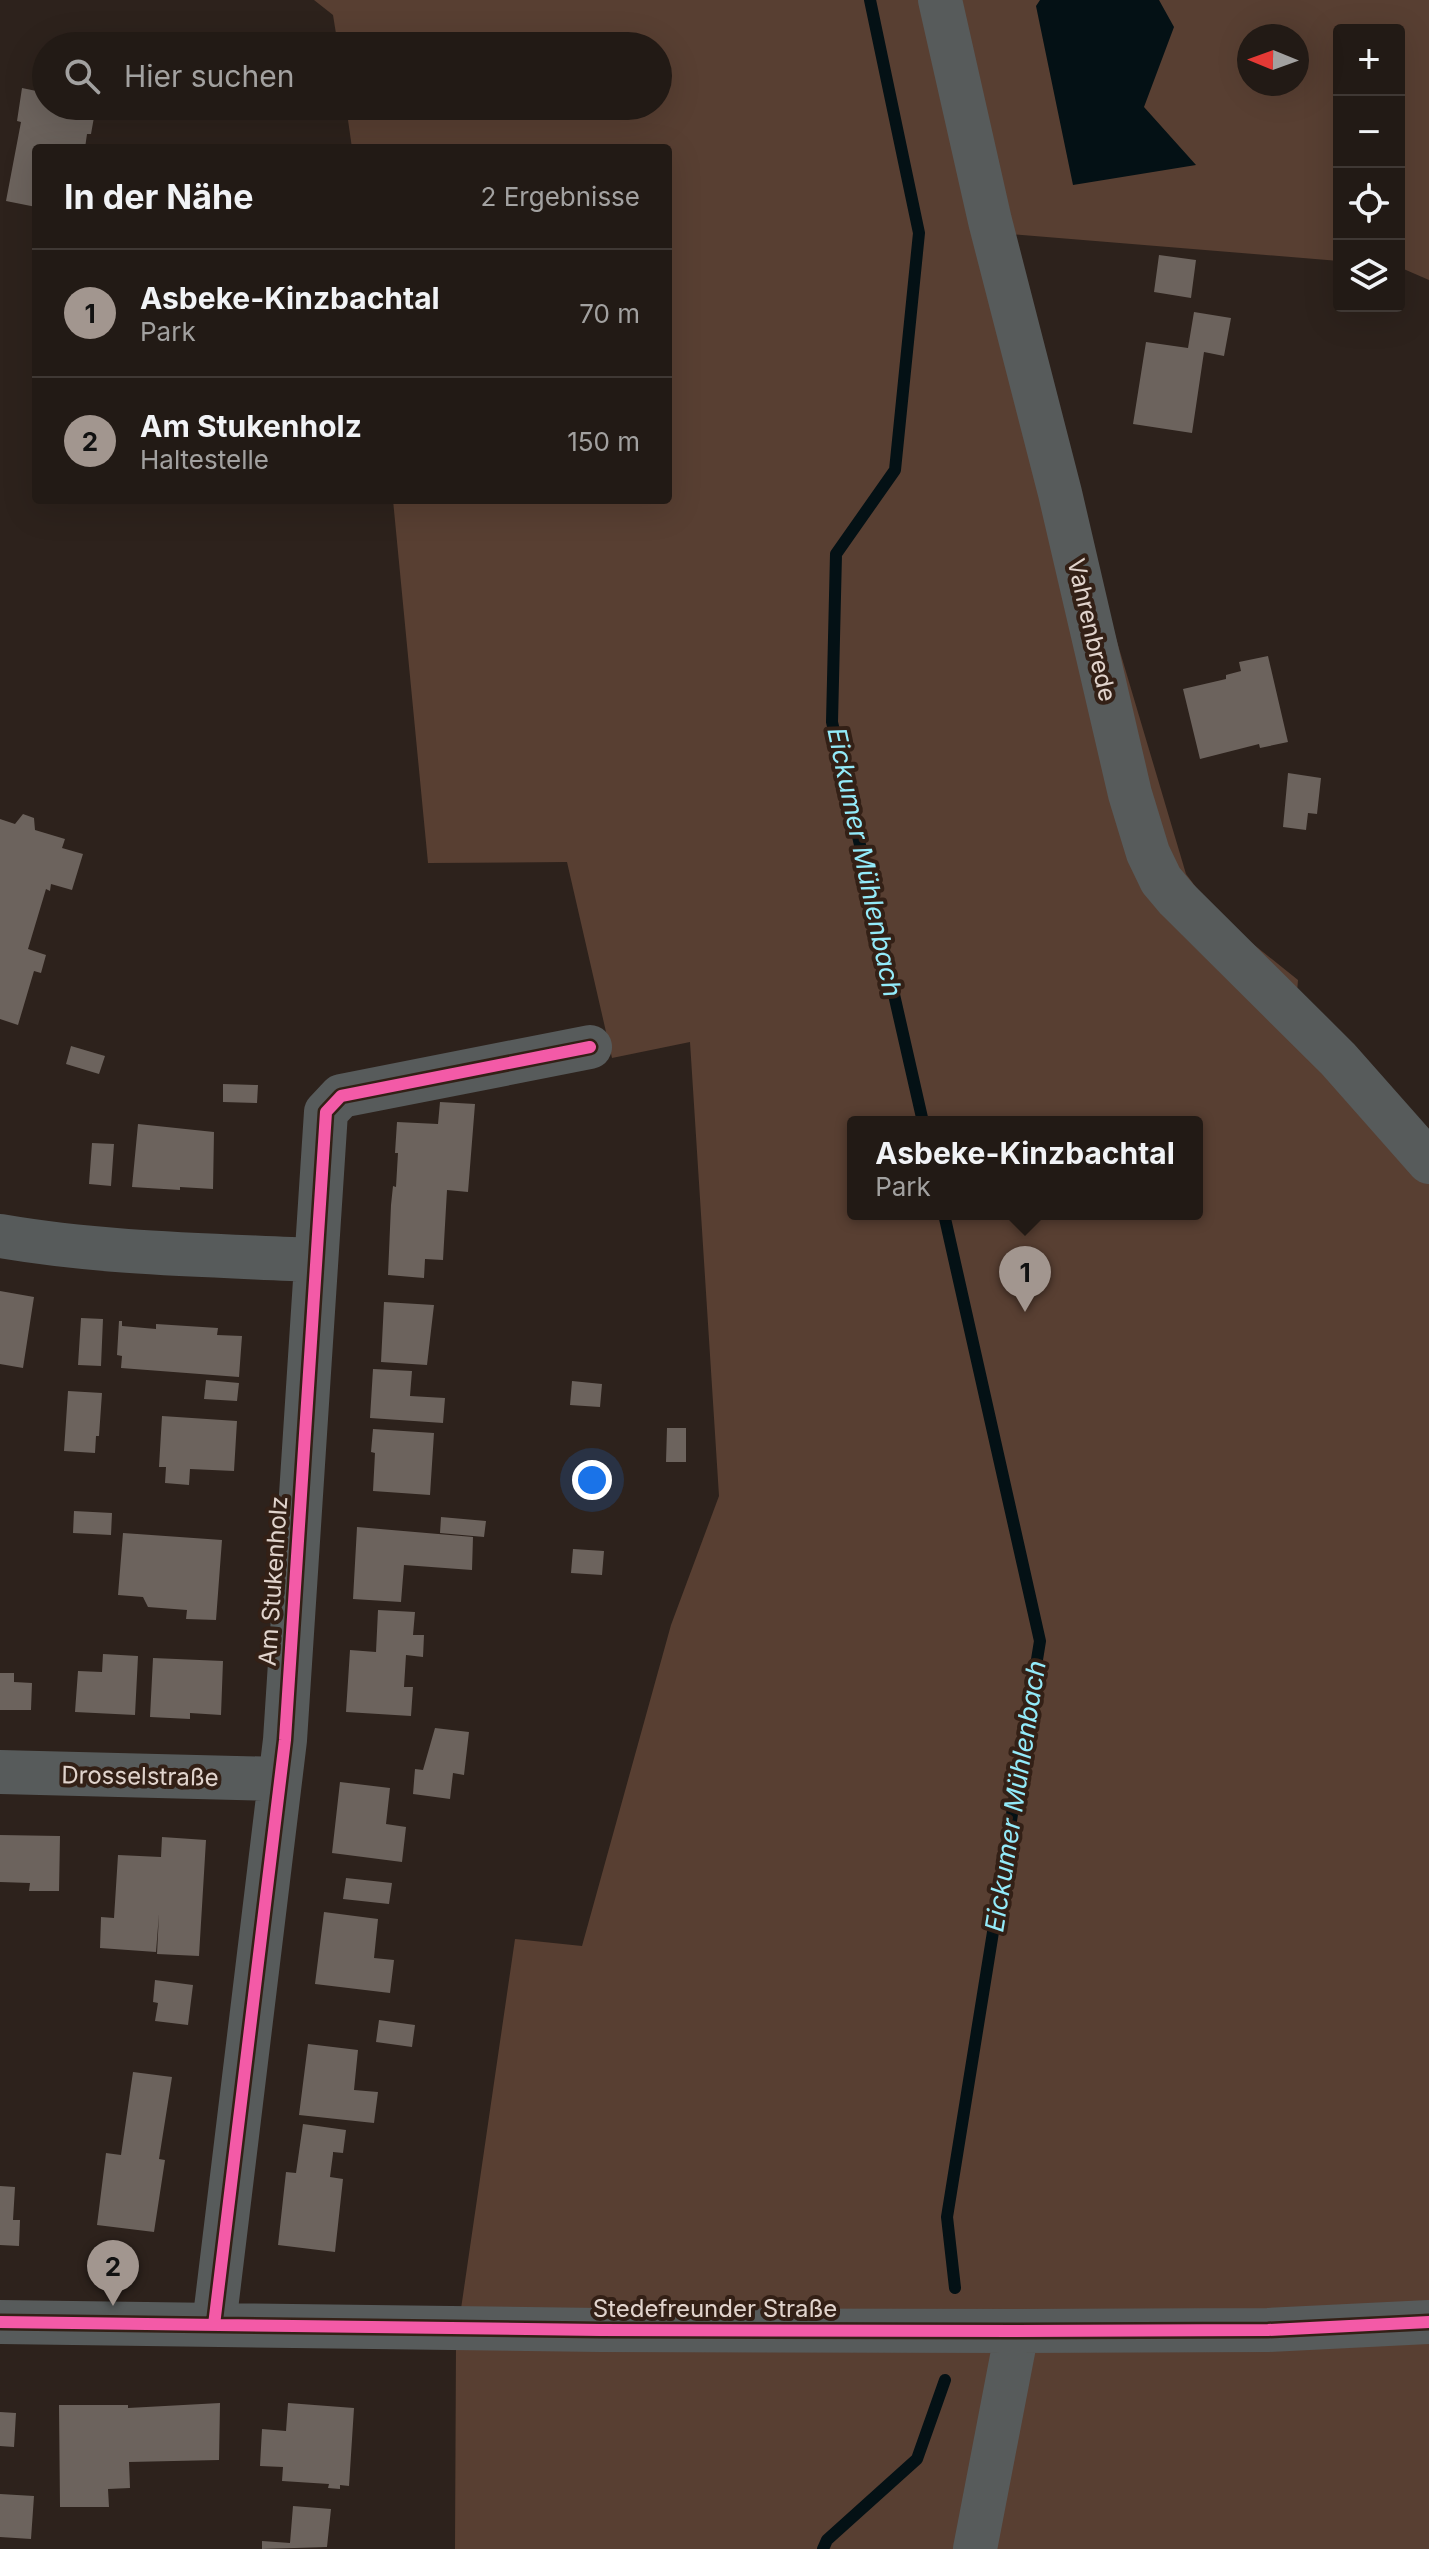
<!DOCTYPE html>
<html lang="de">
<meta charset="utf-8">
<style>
:root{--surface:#221a15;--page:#2e2722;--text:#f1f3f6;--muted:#a2a1a0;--line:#3f3834;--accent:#a2968f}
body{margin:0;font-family:Inter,sans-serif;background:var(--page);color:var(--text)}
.controls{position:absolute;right:24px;top:24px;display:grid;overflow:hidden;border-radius:8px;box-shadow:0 8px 32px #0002}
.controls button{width:72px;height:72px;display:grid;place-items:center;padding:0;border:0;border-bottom:2px solid var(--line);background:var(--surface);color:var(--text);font:40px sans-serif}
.compass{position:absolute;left:1237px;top:24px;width:72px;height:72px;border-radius:50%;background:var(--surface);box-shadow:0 8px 32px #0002;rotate:271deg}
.you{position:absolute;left:592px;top:1480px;width:28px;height:28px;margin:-20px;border:6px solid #fff;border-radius:50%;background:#1a73e8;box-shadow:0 0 0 12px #1a73e833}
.badge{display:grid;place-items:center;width:52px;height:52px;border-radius:50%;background:var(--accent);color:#111;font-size:26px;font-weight:700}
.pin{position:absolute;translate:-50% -66px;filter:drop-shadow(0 2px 4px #0008)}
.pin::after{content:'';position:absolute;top:42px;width:28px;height:24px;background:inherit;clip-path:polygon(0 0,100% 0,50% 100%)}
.popup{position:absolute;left:847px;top:1116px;width:356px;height:104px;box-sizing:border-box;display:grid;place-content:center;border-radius:8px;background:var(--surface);filter:drop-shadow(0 2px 6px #0005);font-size:26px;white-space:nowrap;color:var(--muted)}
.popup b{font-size:30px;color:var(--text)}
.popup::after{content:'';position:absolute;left:50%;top:100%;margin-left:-16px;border:16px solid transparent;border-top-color:var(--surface)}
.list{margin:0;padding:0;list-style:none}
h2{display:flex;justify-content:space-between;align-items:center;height:104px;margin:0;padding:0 32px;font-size:34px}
h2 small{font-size:26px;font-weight:400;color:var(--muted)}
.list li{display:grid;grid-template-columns:52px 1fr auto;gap:24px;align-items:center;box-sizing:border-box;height:128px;padding:0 32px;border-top:2px solid var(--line)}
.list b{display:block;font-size:30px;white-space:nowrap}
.list p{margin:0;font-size:26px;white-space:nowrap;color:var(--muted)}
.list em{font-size:26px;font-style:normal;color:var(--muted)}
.icon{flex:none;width:44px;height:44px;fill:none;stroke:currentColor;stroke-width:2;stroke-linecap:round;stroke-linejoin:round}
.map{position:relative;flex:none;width:1429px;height:2549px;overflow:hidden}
.search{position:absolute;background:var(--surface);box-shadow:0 8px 32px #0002;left:32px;top:32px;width:640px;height:88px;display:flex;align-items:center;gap:20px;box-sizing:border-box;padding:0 28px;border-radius:44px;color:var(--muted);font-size:30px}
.panel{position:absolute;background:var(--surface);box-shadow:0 8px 32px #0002;left:32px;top:144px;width:640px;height:360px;border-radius:8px}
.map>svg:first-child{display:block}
.green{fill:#583f32;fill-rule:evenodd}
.water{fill:#041115}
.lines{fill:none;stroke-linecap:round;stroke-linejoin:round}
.stream{stroke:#041115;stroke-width:12}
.building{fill:#6c635d}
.minor{stroke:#575b5b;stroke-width:44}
.cycleway-casing{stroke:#332016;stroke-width:17}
.cycleway{stroke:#f35aa7;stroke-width:12}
.labels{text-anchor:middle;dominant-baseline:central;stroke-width:8;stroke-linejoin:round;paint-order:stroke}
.street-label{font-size:24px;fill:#e1d4cd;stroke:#332016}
.water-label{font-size:26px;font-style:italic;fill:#93ebfa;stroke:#332016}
</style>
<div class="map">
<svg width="1429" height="2549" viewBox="0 0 1429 2549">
<rect width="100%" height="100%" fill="#2d221c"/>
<path class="green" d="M314,0H1429V280L1399,267V30H1339V261L1009,234L1080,517L1186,874L1217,915L1298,980L1295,1017L1429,1178V2549H455L456,2343L515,1939L582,1946L671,1625L719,1496L690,1042L612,1058L567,862L428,863L393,500H668V148H352L346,106H658V46H338L333,15ZM1249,36H1297V84H1249ZM853,1122H1197V1214H853Z"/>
<path class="water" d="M1040,0H1159L1174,27L1144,107L1196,165L1073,185L1036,6Z"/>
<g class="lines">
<path class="stream" d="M870,0L919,233L895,470L836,554L832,722L923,1122
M944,1214L1040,1641L947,2217L955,2288
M823,2549L827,2540L917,2459L945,2380"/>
</g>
<path class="building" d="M22,88L46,93V106H96L91,134H87L85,148H36V207L6,201L21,122L17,121Z
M1159,255L1196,260L1191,298L1154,292Z
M1194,312L1231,318L1224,356L1204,352L1192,433L1133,424L1146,342L1188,348Z
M1268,656L1288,742L1260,748L1259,744L1200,759L1183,689L1226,679V675L1241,671L1239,662Z
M1288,773L1321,778L1317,814L1308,813L1306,830L1283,827Z
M23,814L34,818L35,830L65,839L62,848L83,854L72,890L51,884L50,891L46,889L28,949L46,955L41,973L34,971L18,1025L0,1019V819L15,824Z
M71,1046L105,1056L99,1074L66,1064Z
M223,1084L258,1085L257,1103L223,1102Z
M440,1102L475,1104L468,1192L447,1190L443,1260L425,1259L424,1278L388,1275L391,1205L393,1186L396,1187L398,1153H395L397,1122L438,1124Z
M138,1124L214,1132L213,1189L180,1187V1190L132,1187Z
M92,1143L114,1144L111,1186L89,1184Z
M0,1291L34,1297L23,1368L0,1364Z
M384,1302L434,1305L427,1365L381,1362Z
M81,1318L103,1319L101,1366L78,1365Z
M119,1321H122V1326L156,1329V1324L218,1328L217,1335L242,1336L239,1377L121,1368L122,1356L117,1355Z
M373,1369L412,1371L410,1396L445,1398L443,1423L370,1418Z
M206,1380L239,1383L237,1401L204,1399Z
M572,1381L602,1384L600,1407L570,1405Z
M68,1391L102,1393L99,1436H96L95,1453L64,1451Z
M162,1416L237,1421L234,1471L190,1469L189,1485L165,1483L166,1467H159Z
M667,1428H686V1462H666Z
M373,1429L434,1433L430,1495L373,1491L375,1453L371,1452Z
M74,1511L112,1513L111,1535L73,1533Z
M441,1517L486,1521L484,1537L440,1533Z
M357,1527L473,1537L472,1570L404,1565L401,1602L353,1599Z
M123,1533L222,1540L216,1620L186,1619L187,1610L148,1607L143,1597L118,1595Z
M573,1549L604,1551L602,1575L571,1573Z
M378,1610L415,1612L413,1635H424L423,1657L406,1655L404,1687H413L411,1716L346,1712L350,1650L376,1652Z
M103,1654L138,1656L135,1715L75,1712L78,1671L102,1672Z
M153,1658L223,1661L221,1715L190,1713V1719L150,1717Z
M0,1673H14V1682L32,1683L31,1710H0Z
M435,1728L469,1732L464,1775L453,1773L450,1799L413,1794L415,1769L423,1770Z
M340,1782L390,1788L386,1824L406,1827L402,1862L332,1853Z
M0,1835L60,1836L59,1891H29L30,1883L0,1882Z
M162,1837L206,1840L199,1956L157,1954L159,1914L156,1952L100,1948L101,1917L114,1918L118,1855L161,1857Z
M346,1878L392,1883L389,1904L343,1899Z
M324,1912L378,1919L374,1958L394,1960L390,1993L315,1984Z
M155,1980L193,1985L188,2025L155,2021L158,2003L153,2002Z
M379,2020L415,2025L412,2047L376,2042Z
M308,2044L358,2050L354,2090L378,2092L374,2123L299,2115Z
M133,2072L172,2077L159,2159L165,2160L154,2232L97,2225L106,2153L121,2155Z
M303,2124L346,2130L343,2153L333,2152V2154L330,2177L343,2179L335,2252L278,2245L286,2172L296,2173Z
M0,2186L15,2187L13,2220H20L19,2246L0,2245Z
M220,2403L219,2460L129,2462L130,2488L108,2489L109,2507H60L59,2405H128V2408Z
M288,2403L354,2408L349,2486L340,2485V2489L328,2488L329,2484L282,2481L283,2467L260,2466L262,2429L286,2431Z
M0,2412L16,2413L14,2447L0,2446Z
M0,2494L34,2496L31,2539L0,2537Z
M293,2506L331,2509L327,2547L262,2549V2541L290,2543Z"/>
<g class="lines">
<path class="minor" d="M940,0L990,221L1060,493L1130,794L1148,853L1161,880L1177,899L1338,1059L1429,1162
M0,1236C104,1254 211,1255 316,1260
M0,1772L280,1779
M0,2322L600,2330L1017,2331L1268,2330L1429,2322
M214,2325L285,1740L326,1112L341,1096L590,1047
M975,2549L1017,2331"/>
<g class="cycleway-casing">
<path id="cycleway" d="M0,2322L600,2330L1017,2331L1268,2330L1429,2322
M214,2325L285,1740L326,1112L341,1096L590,1047"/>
</g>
<use href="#cycleway" class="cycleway"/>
</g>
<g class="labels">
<g class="street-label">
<text transform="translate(1092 630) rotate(77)">Vahrenbrede</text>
<text transform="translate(273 1581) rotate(-86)">Am Stukenholz</text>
<text transform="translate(140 1776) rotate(1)">Drosselstraße</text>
<text x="715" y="2308">Stedefreunder Straße</text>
</g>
<g class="water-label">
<text transform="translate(865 862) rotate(78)">Eickumer Mühlenbach</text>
<text transform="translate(1015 1796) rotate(-81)">Eickumer Mühlenbach</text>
</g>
</g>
</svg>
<div class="controls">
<button>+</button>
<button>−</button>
<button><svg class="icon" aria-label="locate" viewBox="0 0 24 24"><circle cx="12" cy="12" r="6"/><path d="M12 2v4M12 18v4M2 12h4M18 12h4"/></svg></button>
<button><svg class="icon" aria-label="layers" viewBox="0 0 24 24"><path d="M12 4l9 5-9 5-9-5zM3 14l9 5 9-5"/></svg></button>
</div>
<svg class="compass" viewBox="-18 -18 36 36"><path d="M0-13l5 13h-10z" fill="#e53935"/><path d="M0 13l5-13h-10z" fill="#a2a1a0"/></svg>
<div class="you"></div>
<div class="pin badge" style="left:1025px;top:1312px">1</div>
<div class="popup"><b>Asbeke-Kinzbachtal</b>Park</div>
<div class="pin badge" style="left:113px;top:2306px">2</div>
<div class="search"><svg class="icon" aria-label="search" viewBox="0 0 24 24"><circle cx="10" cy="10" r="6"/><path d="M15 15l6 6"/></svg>Hier suchen</div>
<section class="panel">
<h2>In der Nähe<small>2 Ergebnisse</small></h2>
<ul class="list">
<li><span class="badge">1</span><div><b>Asbeke-Kinzbachtal</b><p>Park</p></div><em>70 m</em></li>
<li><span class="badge">2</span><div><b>Am Stukenholz</b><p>Haltestelle</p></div><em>150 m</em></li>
</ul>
</section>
</div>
